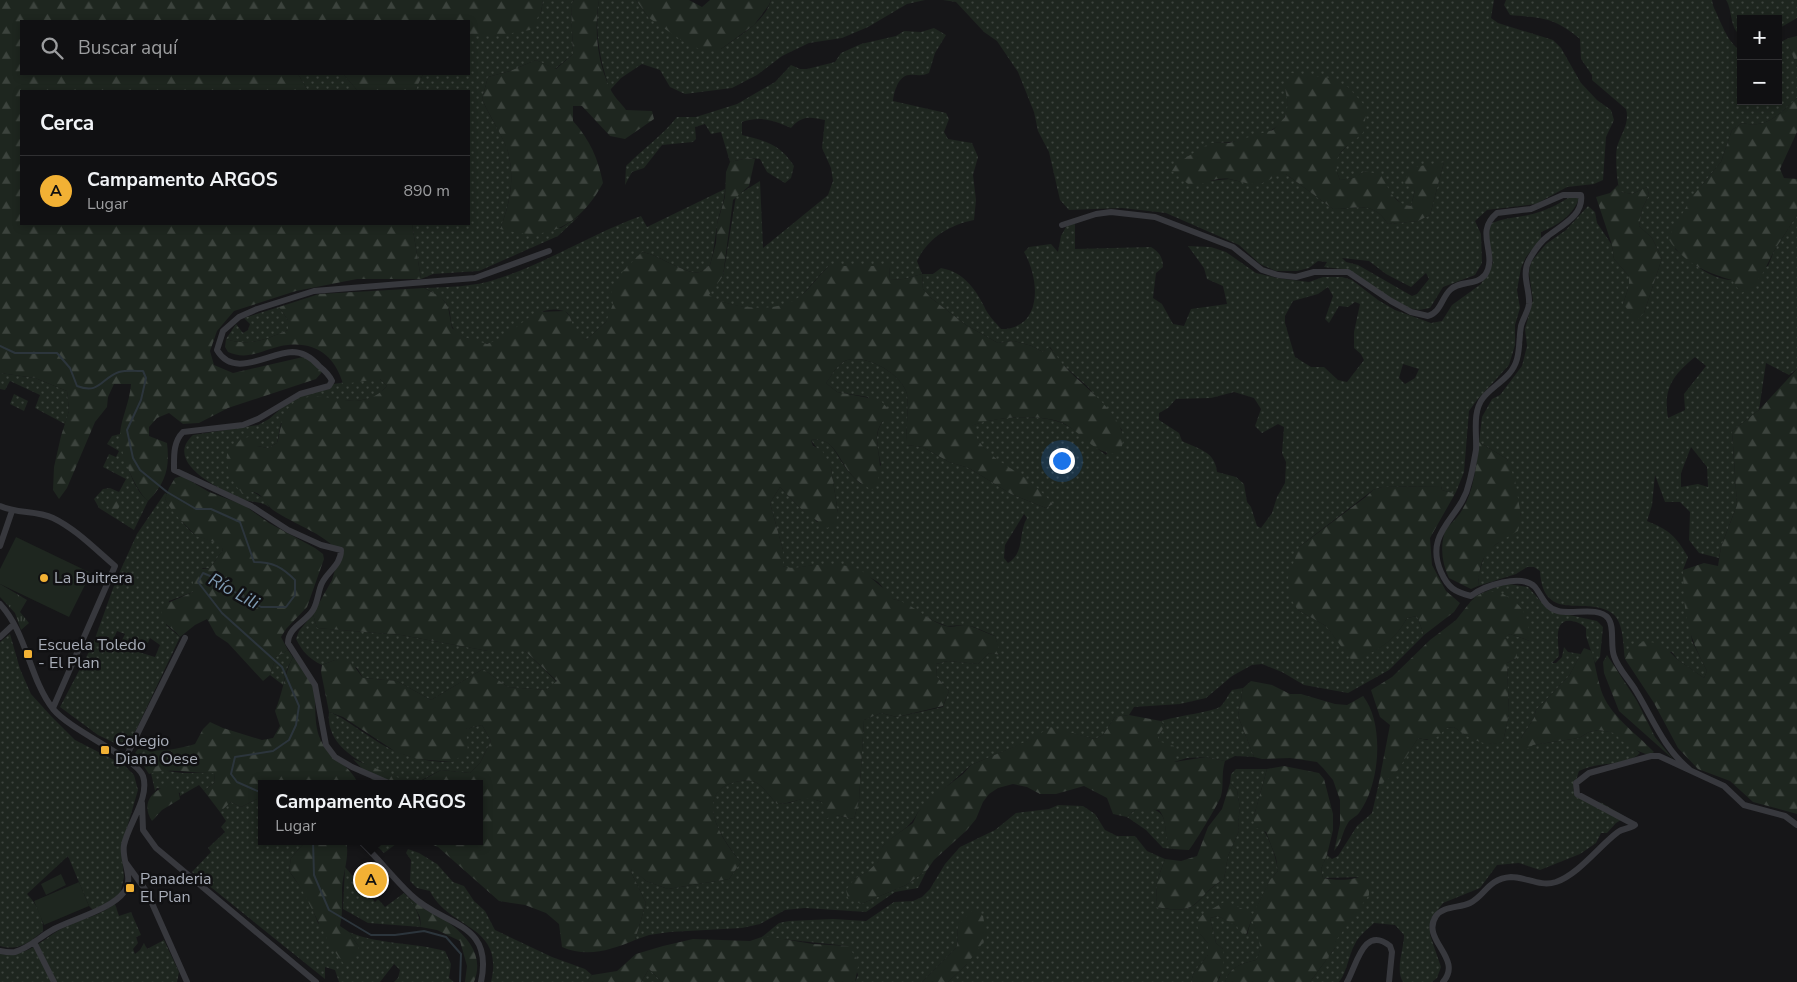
<!DOCTYPE html>
<html lang="es">
<meta charset="utf-8">
<style>
:root{--surface:#101012;--page:#1e1e20;--text:#f1f3f6;--muted:#9c9d9f;--line:#303032;--accent:#f2b134}
body{margin:0;font-family:"Nunito Sans",sans-serif;background:var(--page);color:var(--text)}
.controls{position:absolute;right:15px;top:15px;display:grid;overflow:hidden;border-radius:0px;box-shadow:0 2px 8px #0003}
.controls button{width:45px;height:45px;display:grid;place-items:center;padding:0;border:0;border-bottom:1px solid var(--line);background:var(--surface);color:var(--text);font:25px sans-serif}
.you{position:absolute;left:1061px;top:460px;width:18px;height:18px;margin:-12px;border:4px solid #fff;border-radius:50%;background:#1a73e8;box-shadow:0 0 0 8px #1a73e833}
.badge{display:grid;place-items:center;width:32px;height:32px;border-radius:50%;background:var(--accent);color:#111;font-size:16px;font-weight:700}
.pin{position:absolute;translate:-50% -50%;border:2px solid #fff;box-shadow:0 1px 5px #0006}
.popup{position:absolute;left:258px;top:780px;width:225px;height:65px;box-sizing:border-box;display:grid;place-content:center;border-radius:0px;background:var(--surface);filter:drop-shadow(0 1px 4px #0005);font-size:16px;white-space:nowrap;color:var(--muted)}
.popup b{font-size:19px;color:var(--text)}
.popup::after{content:'';position:absolute;left:50%;top:100%;margin-left:-10px;border:10px solid transparent;border-top-color:var(--surface)}
.list{margin:0;padding:0;list-style:none}
h2{display:flex;justify-content:space-between;align-items:center;height:65px;margin:0;padding:0 20px;font-size:21px}
h2 small{font-size:16px;font-weight:400;color:var(--muted)}
.list li{display:grid;grid-template-columns:32px 1fr auto;gap:15px;align-items:center;box-sizing:border-box;height:70px;padding:0 20px;border-top:1px solid var(--line)}
.list b{display:block;font-size:19px;white-space:nowrap}
.list p{margin:0;font-size:16px;white-space:nowrap;color:var(--muted)}
.list em{font-size:16px;font-style:normal;color:var(--muted)}
.icon{flex:none;width:28px;height:28px;fill:none;stroke:currentColor;stroke-width:2;stroke-linecap:round;stroke-linejoin:round}
.map{position:relative;flex:none;width:1797px;height:982px;overflow:hidden}
.search{position:absolute;background:var(--surface);box-shadow:0 2px 8px #0003;left:20px;top:20px;width:450px;height:55px;display:flex;align-items:center;gap:12px;box-sizing:border-box;padding:0 18px;border-radius:0px;color:var(--muted);font-size:19px}
.panel{position:absolute;background:var(--surface);box-shadow:0 2px 8px #0003;left:20px;top:90px;width:450px;height:135px;border-radius:0px}
.map>svg:first-child{display:block}
.grass{fill:url(#grass-dots);fill-rule:evenodd}
.forest{fill:url(#forest-firs)}
.park{fill:url(#park-tufts)}
.pitch{fill:#1e261f}
.lines{fill:none;stroke-linecap:round;stroke-linejoin:round}
.stream{stroke:#2c353c;stroke-width:2}
.minor{stroke:#37383d;stroke-width:6}
.poi-dot{fill:#f2b134;stroke:#111113;stroke-width:2}
.labels{text-anchor:middle;dominant-baseline:central;stroke-width:5;stroke-linejoin:round;paint-order:stroke}
.poi-label{font-size:16px;fill:#a8adb8;stroke:#111113;text-anchor:start}
.water-label{font-size:18px;font-style:italic;fill:#7f9bb3;stroke:#111113}
</style>
<div class="map">
<svg width="1797" height="982" viewBox="0 0 1797 982">
<defs>
<pattern id="grass-dots" width="8" height="8" patternUnits="userSpaceOnUse" patternTransform="scale(1.25)"><rect width="8" height="8" fill="#1e261f"/><path d="M2 2h.1M6 6h.1" fill="none" stroke="#3c433d" stroke-width="1.8" stroke-linecap="round"/></pattern>
<pattern id="forest-firs" width="22" height="20" patternUnits="userSpaceOnUse" patternTransform="scale(1.25)"><rect width="22" height="20" fill="#1e261f"/><path d="M5 1l3.5 6h-7zM16 11l3.5 6h-7z" fill="#3c433d"/></pattern>
<pattern id="park-tufts" width="24" height="20" patternUnits="userSpaceOnUse" patternTransform="scale(1.25)"><rect width="24" height="20" fill="#1e261f"/><path d="M3 7l-1-3M5 7V3M7 7l1-3M15 17l-1-3M17 17v-4M19 17l1-3" fill="none" stroke="#3c433d"/></pattern>
</defs>
<rect width="100%" height="100%" fill="#161618"/>
<path class="grass" d="M543,0H574L571,5L573,54L555,69L536,60L510,71L488,77L482,99C488,114 505,139 508,152C515,178 510,204 500,229L561,228L578,217L558,236L479,271L433,274L421,279L412,224H469V91H415L423,74H469V36H494L541,13Z
M599,0H636L649,18L721,49C739,36 765,22 771,0H925L907,4L868,27L842,38L809,43L782,56L757,75L732,88L685,94L670,87L660,70L642,64L621,78L610,90C600,61 594,31 599,0Z
M943,0H1494L1491,18L1498,23L1553,40L1561,48L1581,83L1597,100L1611,110L1614,120L1606,137L1603,180L1594,184L1567,187L1536,204L1487,210L1475,221L1481,234L1482,263L1475,275L1443,287L1430,308L1419,310L1407,308L1342,269L1324,267L1327,262L1318,261L1309,268L1297,271H1276L1260,264L1239,245L1166,213L1122,208L1069,210L1060,200L1049,152L1038,131L1034,112L1018,72L997,41L984,32L956,2ZM1285,88L1348,145C1334,159 1333,162 1340,180L1355,178L1365,171L1403,205L1411,206L1415,190L1444,162L1430,215L1418,221L1388,224C1372,200 1359,209 1333,209L1286,174H1277L1262,183H1246L1229,179L1209,181L1210,143C1235,143 1288,138 1288,103C1288,98 1286,93 1285,88ZM1342,258L1369,261L1386,274L1411,287L1426,273L1429,279L1417,294L1412,296L1358,265L1346,262Z
M1506,0H1712C1713,8 1716,11 1719,19C1726,34 1728,40 1741,52V101H1778V43L1789,38V46L1797,67V98C1779,114 1767,129 1742,123L1732,130L1721,162L1702,185L1675,249C1691,262 1710,279 1731,280C1742,280 1758,270 1768,266L1774,251L1797,215V369L1789,375L1766,363L1759,410L1732,431L1737,505L1721,547L1719,558L1699,553L1689,540L1690,512L1680,502H1665L1655,475L1652,505L1647,521C1669,530 1676,536 1688,557L1683,570L1692,641L1707,671L1704,678L1678,660L1672,652L1630,650L1625,659C1623,646 1624,623 1613,614C1589,594 1543,626 1540,571L1534,567H1527L1516,574L1478,586L1479,573L1486,551L1498,543L1521,516L1507,459L1479,442L1482,417L1492,399L1500,395L1522,366L1527,346L1525,329L1533,300L1529,273L1531,262L1546,244L1566,230L1588,206L1595,212L1597,223L1612,245L1614,259L1629,276V286L1623,304L1644,313L1662,258L1652,238L1639,226L1642,209L1649,195L1647,187L1632,194L1620,192C1617,184 1615,156 1617,147C1621,134 1630,123 1626,109L1592,80V75L1581,59L1580,39C1554,17 1543,18 1510,15L1504,5ZM1695,357L1706,366L1684,394L1685,410L1668,418C1663,388 1673,375 1695,357ZM1691,447L1707,467L1708,487L1698,484L1681,487V473Z
M1726,0H1797V18L1778,29V19H1741V36C1729,27 1733,11 1726,0Z
M934,28L946,35L935,53L929,73C921,77 916,74 909,75C898,76 894,92 893,101L946,113L949,119L944,132L948,139L972,143L978,157L973,175L976,200L974,220C949,225 928,238 917,261L922,274H933L941,268C963,272 974,287 984,306C987,314 995,322 1001,329C1043,329 1040,279 1024,252L1029,247L1051,244L1058,252L1061,236L1067,225L1075,224V249L1151,247C1159,252 1163,257 1163,267L1156,273L1153,298L1162,304L1173,324L1184,326L1191,309L1227,304L1223,286L1207,279L1204,268L1188,246L1211,247L1226,252L1256,273L1277,278L1309,282L1323,277H1342L1352,280L1378,300L1395,310L1431,323L1442,321L1452,305L1481,284L1493,263L1488,244L1490,224C1502,218 1515,218 1528,215C1543,212 1558,205 1571,196L1579,199C1573,215 1557,226 1541,232V238L1526,257L1521,268L1517,290L1520,308L1515,325V345L1509,365L1477,400L1469,411L1464,472L1456,492L1452,493L1442,490L1441,486L1382,487L1373,490L1299,547L1298,610L1326,626L1352,660C1377,651 1394,642 1407,618L1417,616L1424,635L1389,670L1348,693L1304,685L1282,672L1262,664L1252,665L1232,676L1206,698L1180,704L1134,707L1129,715L1115,717L1103,735L1095,739L1050,728L1033,739L971,765L918,812C911,827 899,832 887,842C880,848 881,853 879,860C876,869 862,875 854,879L861,904L906,885L927,870L918,888L895,892L866,912L805,908L785,910L760,924L742,928L670,932L649,935L635,940L646,903L631,872L632,868L646,881L668,889L729,879L741,862C726,845 693,799 729,784C737,781 747,779 755,782C763,786 771,798 777,804L789,803L807,797L822,802L836,815L854,819L859,800L864,720L881,713L897,717L943,707L949,691L937,677L936,664L948,661L978,664L989,653L1000,655L995,636L974,627L964,625L947,626L934,621L900,601L893,599L878,582L852,567L814,565L790,569L783,566V550L770,503L780,487L802,510L810,514L817,522L838,513L831,468L811,440C830,437 834,450 843,464C848,472 854,478 861,484L881,465C878,450 873,434 883,421L868,397L837,392L826,383C831,376 838,363 847,360C867,354 902,374 907,394C909,405 906,433 906,445L923,447L949,462L969,468L1011,494L1046,508L1053,504C1027,484 981,457 971,426C992,417 1041,413 1062,423C1078,430 1092,445 1106,455L1122,430L1088,387L1061,363L1050,347L1043,352L1032,346L1014,341L998,343L966,325L931,298L923,289L922,274L904,279L890,280L889,267L829,266C818,276 810,287 800,297C780,315 729,309 708,295L723,276L736,196L760,181L763,248L828,195L833,181L831,168L822,148L825,120C810,117 802,115 791,128C773,120 761,116 742,122V135C766,141 780,144 794,166L791,178L785,183L767,172L760,159L748,158L730,162L721,132L711,134L705,124L695,127L696,139L693,142L662,145L644,168L632,172L625,185L626,166C643,149 662,136 677,117H696L737,104L775,82L791,65L800,69H807L835,62L841,53L861,44L896,36L904,31L921,32ZM1328,287L1333,296L1325,319L1329,323L1339,306L1348,307L1355,302L1360,304L1354,332V348L1361,354L1364,360L1347,382L1338,380L1324,367H1311L1295,357L1285,323V316L1293,301L1318,294ZM1403,364L1419,369L1415,378L1405,384L1399,378ZM1234,392L1254,398L1261,409L1255,426L1262,433L1278,424L1284,427L1282,453L1286,462L1285,483L1277,497L1272,513L1261,528L1257,526L1251,507L1247,502L1244,484L1236,477L1217,472C1215,451 1198,449 1182,441L1179,433L1159,420V413L1168,408L1176,399L1211,398ZM1024,514L1027,518C1018,533 1025,553 1008,563L1004,558L1005,545Z
M298,74H343L358,91H308Z
M725,189C725,202 719,212 717,225C715,238 714,251 710,265C707,267 703,271 700,272C687,276 658,254 642,252L606,322L586,340C583,338 579,336 576,334C571,328 573,314 564,311C529,300 509,350 481,343C471,340 456,336 452,326C450,320 451,312 448,307C444,298 433,292 424,288C448,287 473,287 497,279C547,263 591,234 641,216L647,227Z
M279,307L288,320V330C267,339 248,347 226,339L236,324L243,333L248,330L250,324L244,318Z
M0,373L35,378L67,391L69,411L65,424L35,408L40,395L10,381L5,390L0,389Z
M368,379H380L387,386L375,398L355,401L343,400L281,423L277,443L268,448L257,446L253,492L265,499L269,507C259,500 249,503 239,498C218,488 163,462 193,435L258,425L269,419L293,398L333,384Z
M14,394L28,401L24,411L10,404Z
M120,434C125,456 130,486 148,501L134,530L99,508L94,499L103,489L110,488L119,492L126,479L103,467L109,454L116,457L119,451L107,444L112,436Z
M165,493L167,494L165,499C170,507 190,533 197,536C205,539 213,541 221,544L223,550L210,568H203L193,577V592L169,601L166,625L180,637L127,749L98,735L60,707L93,644L116,580L137,534ZM117,631L125,634L122,640L128,642L129,638L134,640L129,652L111,645ZM150,638L160,645L155,657L135,651L140,640L148,643Z
M1509,584L1528,587L1545,606L1565,614L1597,621L1603,627L1600,657L1595,663L1586,636V628C1582,624 1578,622 1572,621C1552,618 1559,645 1559,656L1552,663H1556L1562,657L1564,647L1568,652L1581,654L1569,676L1536,710L1534,718L1521,738L1533,745L1579,738L1589,732L1599,730L1616,733L1640,753C1626,767 1598,761 1579,771L1573,790L1583,799L1602,803L1626,817L1616,823L1607,833H1601L1596,843L1580,854L1540,870L1519,863L1497,865L1480,888L1443,903L1431,919L1430,935L1441,967L1437,978L1432,982H1403C1395,969 1404,949 1404,935L1395,925L1374,923C1367,930 1359,935 1355,944C1348,956 1348,970 1339,982H1310L1335,948V942L1360,877L1323,878L1321,869L1327,855L1332,859L1338,856L1357,826L1372,813L1378,787L1398,769L1418,738L1427,740L1446,728L1454,727C1468,738 1485,747 1503,742L1509,714L1507,663L1517,658L1504,637L1510,634L1530,641L1480,594L1474,599L1473,597L1499,586Z
M313,614L317,628L401,635L488,651H525L557,682L546,690L508,687L483,669L431,700L397,681L363,678L357,668L335,660L322,665C309,659 302,651 296,639L299,631Z
M10,634L20,669L31,694L51,716L75,740L124,765L134,775L138,790L121,848L124,877L120,894L94,911L89,906L68,856L27,894C36,903 44,918 43,931C29,943 19,951 0,946V642Z
M288,650L293,657L287,669L283,685L270,675L276,657Z
M1243,688L1238,716L1254,757L1235,756L1225,761L1206,757L1187,758L1174,762C1173,751 1167,746 1158,741V736L1165,726L1161,721C1172,717 1217,711 1221,706C1225,702 1228,695 1232,690Z
M329,712C345,718 357,729 372,738C396,755 422,762 452,762L466,729L482,725L491,741L480,763L470,773L441,770L414,784C383,773 324,755 329,712Z
M1236,769H1267L1254,816C1267,832 1275,851 1278,871L1270,880L1253,915L1203,914L1200,934L1208,943V955L1194,972L1191,982H948L967,964L958,925L957,947L922,982H855L858,975L848,946L762,937L779,923L789,921L833,919L866,921L894,902L913,901L922,897L930,889L945,864L960,847L995,830L1016,813L1049,809L1058,805L1083,806L1095,814L1105,830L1117,836H1135L1147,851L1165,859L1157,881L1156,907C1203,916 1191,900 1224,879L1228,856L1239,831L1238,822L1240,808L1237,790L1230,783L1231,774Z
M160,770L182,773H214L215,782L204,791L199,785L180,796V793L157,788L155,791L151,773Z
M257,799H262V841H306L291,858L289,871L308,898L318,923L359,947L349,932C379,945 413,942 445,951L451,964L449,978L454,982H394L398,978L400,970L394,964L380,982H339L335,970L325,967V979L192,872L211,852L208,848L225,832L221,827L226,821L220,812L231,802L241,807Z
M1149,808C1174,814 1159,832 1173,849L1163,848L1146,830L1127,817L1136,809Z
M372,841H400L384,853Z
M408,849L419,853L437,864L453,882L464,886L474,901L485,911L495,930L552,957L585,969L592,975L587,982H491C505,924 449,930 430,891L417,888L410,881L411,860L406,853Z
M345,867L375,902L378,899L385,907L404,893C414,901 419,914 421,927L368,923L343,909Z
M115,904L119,916L131,912L141,935L136,937L138,943L133,949L135,954L140,950L144,943L147,949L164,940L179,972L177,982H0V954C33,957 42,937 69,925C86,918 100,915 115,904Z
M1218,916L1238,926L1247,935L1252,917C1256,933 1266,945 1256,960C1240,964 1231,966 1225,982H1217L1220,977L1223,949L1216,943L1210,918Z
M649,969L662,982H641Z"/>
<path class="forest" d="M0,0H543L541,12L530,30L494,36H469V21H21V74H298L308,91H21V224H412L421,279H357L296,291L234,311L217,331L210,351L214,365L233,373L303,357L314,363L322,372L316,379L228,408L199,423L183,424L169,413L157,418L149,427V436L167,443C170,467 166,483 148,501C135,490 119,451 120,433C122,416 130,401 131,384H114L108,397L107,407L95,422L67,488L59,499L53,490L54,467L61,436L69,411L67,391L35,378L0,373Z
M574,0H599C594,28 597,62 610,88C613,96 621,103 626,110L652,111L654,119L625,139L610,136L582,106H573V121C590,140 598,158 603,183C587,212 566,233 531,234C521,234 510,231 500,229C510,204 515,179 508,152C504,138 489,115 482,99L488,77L510,71L536,60L556,69L573,54L571,5Z
M636,0H689L702,7L710,0H771L769,5L754,25L721,49H699L684,42L649,18Z
M1797,36V67L1789,46V38Z
M1291,73L1330,78L1348,87L1367,108L1363,133C1345,148 1329,155 1340,180L1354,178L1365,171L1382,175C1389,189 1393,204 1411,206L1415,190L1403,182L1414,167L1444,162L1430,215L1418,221L1388,224C1372,200 1358,209 1333,209L1286,174C1275,174 1271,181 1261,183C1250,186 1240,181 1230,179C1217,177 1204,183 1193,188L1172,171L1177,163L1210,143H1229L1273,130L1285,117L1288,104L1285,88Z
M343,74H423L415,91H358Z
M1797,98V132L1780,169L1784,178L1797,179V215L1774,251L1762,275L1748,290L1741,293L1732,280C1706,273 1682,262 1668,238L1692,197L1721,162L1732,130L1742,123C1767,129 1779,114 1797,98Z
M748,158L755,159L749,186L733,200L723,276L709,295C730,309 778,314 799,297C810,289 818,276 829,266H889L890,280L904,279L922,274L923,289L931,298L966,325L998,343L1014,341L1032,346L1043,352L1049,347C1054,352 1057,357 1061,362C1078,383 1113,405 1122,432C1125,440 1122,446 1119,454C1094,455 1084,434 1063,423C1043,413 991,417 972,426C979,451 1000,461 1021,475C1033,483 1043,493 1053,504L1046,508L1011,494L969,468L949,462L923,447L906,445C906,433 909,404 907,394C902,374 867,354 847,360C838,363 831,376 826,383L837,392L880,400L893,414L892,420L883,421C866,443 892,464 872,490C864,485 856,481 850,473C838,459 834,436 811,440L813,446L822,450L831,468L838,513L835,524L827,528L802,510L780,487L770,503L783,550V566C794,570 803,566 814,565C826,564 841,564 853,567C868,571 876,586 891,592L893,599C913,603 927,621 946,626C952,628 959,625 966,625C976,627 985,633 995,636L1001,655L989,653L978,664L948,661L936,664L937,677L949,691L943,706L897,717L881,713L864,720L859,800L854,819L836,815L825,819L822,802C800,794 799,803 777,804C771,798 763,786 755,782C747,779 737,781 729,784C694,799 725,845 741,862L729,879L668,889L646,881L632,869L631,872L646,903L635,940C611,950 587,958 562,947L559,924L546,913L525,905L499,901L438,847L424,841H480V784H416L441,770L470,773L480,763L491,741L482,725L466,729L468,752L452,762L417,759L396,752L343,717L329,712L321,672L322,665L335,660L351,662L363,678L397,681L431,700L483,669L508,687L546,690L557,681L525,651H488L401,635L317,628L313,614L332,580L340,553C322,532 295,525 273,510C267,506 263,493 253,492C249,492 247,494 242,493C232,483 226,469 227,454L241,439L252,436L257,446L268,448L277,443C281,432 280,420 287,410C315,376 355,422 387,386L380,379L343,384C335,357 317,342 288,345C266,347 250,362 228,352L225,347L226,339C248,347 267,339 288,330V320L279,307L319,294L424,288L441,297L448,307L452,328L464,337L487,344L502,338L536,312L565,311C576,321 568,328 586,340L606,322L613,304L611,293L623,271L642,252C658,254 687,276 700,272C703,271 707,267 710,265L716,243L717,224L725,197L726,172L730,162Z
M1618,185L1621,192L1632,194L1647,187L1649,195L1642,209L1639,226L1652,238L1662,258L1644,313L1637,320L1623,304L1629,286V276L1614,259L1612,245L1596,197L1610,193Z
M1797,369V814L1753,802L1730,781L1698,769L1678,748L1654,703L1625,659L1630,650L1644,641L1662,644L1678,660L1704,678L1707,671C1686,630 1684,615 1683,570L1704,563L1718,566L1721,547L1737,505L1732,431L1759,410Z
M1479,442L1507,459L1515,480L1521,516L1518,531C1490,547 1480,551 1478,586L1471,589L1449,578C1441,561 1440,545 1446,528C1473,507 1475,474 1479,442Z
M182,476L209,492L244,505L269,523L315,548L323,554L324,559L307,607L286,629L281,637L288,650L276,657L270,675L263,681L228,643L216,635L207,619L195,625L180,637C169,623 157,625 163,605L193,592V577L195,570L210,568L223,550L220,544L196,536L173,512L165,499L169,488L175,478Z
M1441,486L1442,490L1452,493L1456,492L1430,538L1432,565L1446,591L1460,603L1454,612L1424,635L1417,616L1407,618C1394,642 1378,651 1352,661L1326,626L1298,610L1291,599L1288,578L1299,547L1367,496L1373,490L1382,487Z
M108 504a6 6 0 1 1 12 0a6 6 0 1 1-12 0Z
M1497,591C1523,604 1528,612 1530,641L1510,634L1505,637L1511,647L1517,650V658L1507,663L1509,714L1503,742C1485,748 1468,738 1454,727L1446,728C1437,739 1432,741 1418,738L1398,770L1378,787L1390,725L1380,717L1371,690L1392,677L1430,640L1456,620L1471,601L1480,594Z
M1584,648L1592,651C1595,664 1597,677 1601,690C1609,715 1636,733 1654,752L1650,755C1637,752 1622,744 1615,733L1599,730L1589,732L1579,738L1533,745L1527,749H1521V738L1534,718L1536,710L1569,676Z
M1607,655L1637,701L1655,737L1673,759L1619,711L1604,673L1603,662Z
M293,657C301,666 310,675 313,686C318,706 311,728 325,747C335,760 352,768 358,784H262V799H257L241,807L231,802L220,812L204,791L215,782L214,773C193,774 169,767 149,774L135,753L138,749C159,752 175,750 195,744L203,729L210,722L223,728L262,740L273,738L280,726L275,711C283,693 284,674 293,657Z
M1251,681L1272,685L1290,694H1301L1335,704L1347,705L1363,696C1385,724 1380,785 1359,813C1356,817 1350,819 1348,823C1342,832 1342,843 1334,851L1340,824V800L1333,780L1323,768L1317,762L1290,758L1262,759L1254,757L1238,716L1243,688Z
M1129,715L1161,721L1165,726L1158,736V741L1174,746V762L1206,757L1225,761C1221,774 1224,786 1221,796C1220,801 1193,846 1189,850L1173,849C1162,837 1169,822 1159,810L1136,809L1127,817L1113,814L1107,798L1084,786L1056,794H1040L1027,787L1013,784L998,788L989,794L983,802L976,819L967,830L934,860L927,870L906,885L861,904L848,898L846,890L854,879L867,872L878,862L881,849L886,842L913,823L918,812L929,800L963,774L971,765L1032,739L1050,727L1095,739L1103,735L1115,717Z
M353,759L414,784H374L371,778Z
M1284,766L1319,773L1324,779L1333,814V830L1327,855L1321,869L1323,878C1334,880 1354,882 1364,874L1369,885V895L1335,942V948L1310,982H1225C1231,966 1240,964 1256,960C1265,945 1256,934 1252,918L1246,935L1239,931L1237,926L1218,916L1210,918L1216,943L1223,949C1225,961 1223,971 1217,982H1191L1194,972L1208,955V943L1200,934L1196,922L1203,914L1226,901L1253,914L1270,880L1278,871L1276,858L1266,832L1254,827V816L1267,769Z
M1230,783L1237,790L1240,808L1238,822L1239,831L1228,856L1224,879C1191,899 1203,916 1156,907L1157,881L1165,859L1181,861L1197,856L1208,827L1222,809Z
M172,785L178,789L180,799L162,810L152,821C140,803 153,788 172,785Z
M306,841H346C350,856 343,872 342,888C342,901 343,913 340,926L349,932L359,947L350,964H344C320,935 312,900 289,871L291,858Z
M410,898C438,916 491,940 474,982H465L467,966L460,941L437,930L421,927L420,917Z
M974,909L983,916L987,937L967,964L948,982H922L957,947L958,925Z
M765,936L813,944L848,946L859,962L855,982H662L649,969L641,982H587L592,975L617,971L636,954L663,946L693,939L750,941Z"/>
<path class="park" d="M0,584L27,600L20,612L29,623L21,630L15,613L0,597Z"/>
<path class="pitch" d="M16,537L91,573L69,617L0,584V569Z
M61,874L66,885L46,895L41,884Z
M79,882L89,906L44,925L34,901Z"/>
<g class="lines">
<path class="stream" d="M0,346L15,353H57L70,368L77,386C100,395 101,378 119,372C126,370 136,371 143,371L146,378L141,400L127,430L133,458L140,470L167,492L196,509H211L240,522L254,562C273,562 282,567 295,580V595L286,607H261L233,591L222,581L203,573L198,582L222,613L282,667L299,706L296,725L289,740L273,751L235,757L231,774L237,782L262,793
M313,841L314,875L329,910L371,935H395L424,931L446,937L461,954L460,982"/>
<path class="minor" d="M1062,225L1096,214L1111,212L1155,217L1233,247L1262,270L1278,275L1296,277L1314,272H1348L1391,301L1411,312L1428,316C1441,312 1441,299 1450,290C1460,280 1476,286 1485,275C1499,254 1473,233 1497,213L1531,209L1563,195H1581C1584,215 1562,225 1548,236C1540,242 1534,251 1529,260C1521,275 1530,289 1529,304C1528,312 1523,318 1521,326C1519,337 1520,348 1517,359C1512,378 1494,384 1483,398C1472,412 1477,434 1476,450C1474,461 1472,473 1469,483C1462,518 1423,531 1441,572C1448,588 1455,592 1471,596C1483,586 1522,573 1535,587C1543,597 1544,607 1558,611C1572,615 1598,606 1608,618C1615,627 1610,645 1614,656C1618,669 1629,679 1636,691C1652,717 1664,749 1689,769
M0,506C17,514 36,510 53,518C76,529 96,550 115,566L53,708
M0,546L12,511
M0,604C27,633 29,678 53,709C71,731 136,758 143,776C150,798 128,824 124,845C121,861 135,878 124,892C112,909 73,919 54,929C41,936 29,948 15,952C10,953 5,952 0,951
M0,637L13,625
M125,759L185,638
M391,784L352,767L335,757L326,745L315,685L288,643C288,627 306,622 313,610C318,602 318,591 322,583C328,571 341,565 341,550L321,545L288,530L251,506L174,470C174,456 173,442 183,432L243,425L258,419L300,394L329,386L332,381C329,374 324,370 319,366C312,358 303,352 292,352C268,353 234,379 217,350L223,331L239,317L257,309L314,291L475,278L549,251
M142,803L143,830L156,848L316,982
M360,841C378,858 393,878 411,895C444,927 494,921 481,982
M126,863L147,892L187,982
M34,942L54,982
M1347,982C1357,964 1364,925 1390,946L1392,952L1389,982
M1443,982C1464,958 1420,940 1436,916C1443,906 1460,908 1470,903C1486,895 1487,879 1511,877C1526,877 1540,887 1556,882C1579,874 1599,846 1618,832C1623,828 1630,829 1635,825L1577,794L1576,783L1589,773L1651,756H1659L1724,786L1744,805L1785,816L1797,825"/>
</g>
<g class="poi-dot">
<circle cx="44" cy="578" r="5"/>
<rect x="23" y="649" width="10" height="10" rx="2.5"/>
<rect x="100" y="745" width="10" height="10" rx="2.5"/>
<rect x="125" y="883" width="10" height="10" rx="2.5"/>
</g>
<g class="labels">
<g class="poi-label">
<text x="54" y="578">La Buitrera</text>
<text x="38" y="645">Escuela Toledo<tspan x="38" dy="18">- El Plan</tspan></text>
<text x="115" y="741">Colegio<tspan x="115" dy="18">Diana Oese</tspan></text>
<text x="140" y="879">Panaderia<tspan x="140" dy="18">El Plan</tspan></text>
</g>
<g class="water-label">
<text transform="translate(234 591) rotate(29)">Río Lili</text>
</g>
</g>
</svg>
<div class="controls">
<button>+</button>
<button>−</button>
</div>
<div class="you"></div>
<div class="pin badge" style="left:371px;top:880px">A</div>
<div class="popup"><b>Campamento ARGOS</b>Lugar</div>
<div class="search"><svg class="icon" aria-label="search" viewBox="0 0 24 24"><circle cx="10" cy="10" r="6"/><path d="M15 15l6 6"/></svg>Buscar aquí</div>
<section class="panel">
<h2>Cerca<small></small></h2>
<ul class="list">
<li><span class="badge">A</span><div><b>Campamento ARGOS</b><p>Lugar</p></div><em>890 m</em></li>
</ul>
</section>
</div>
